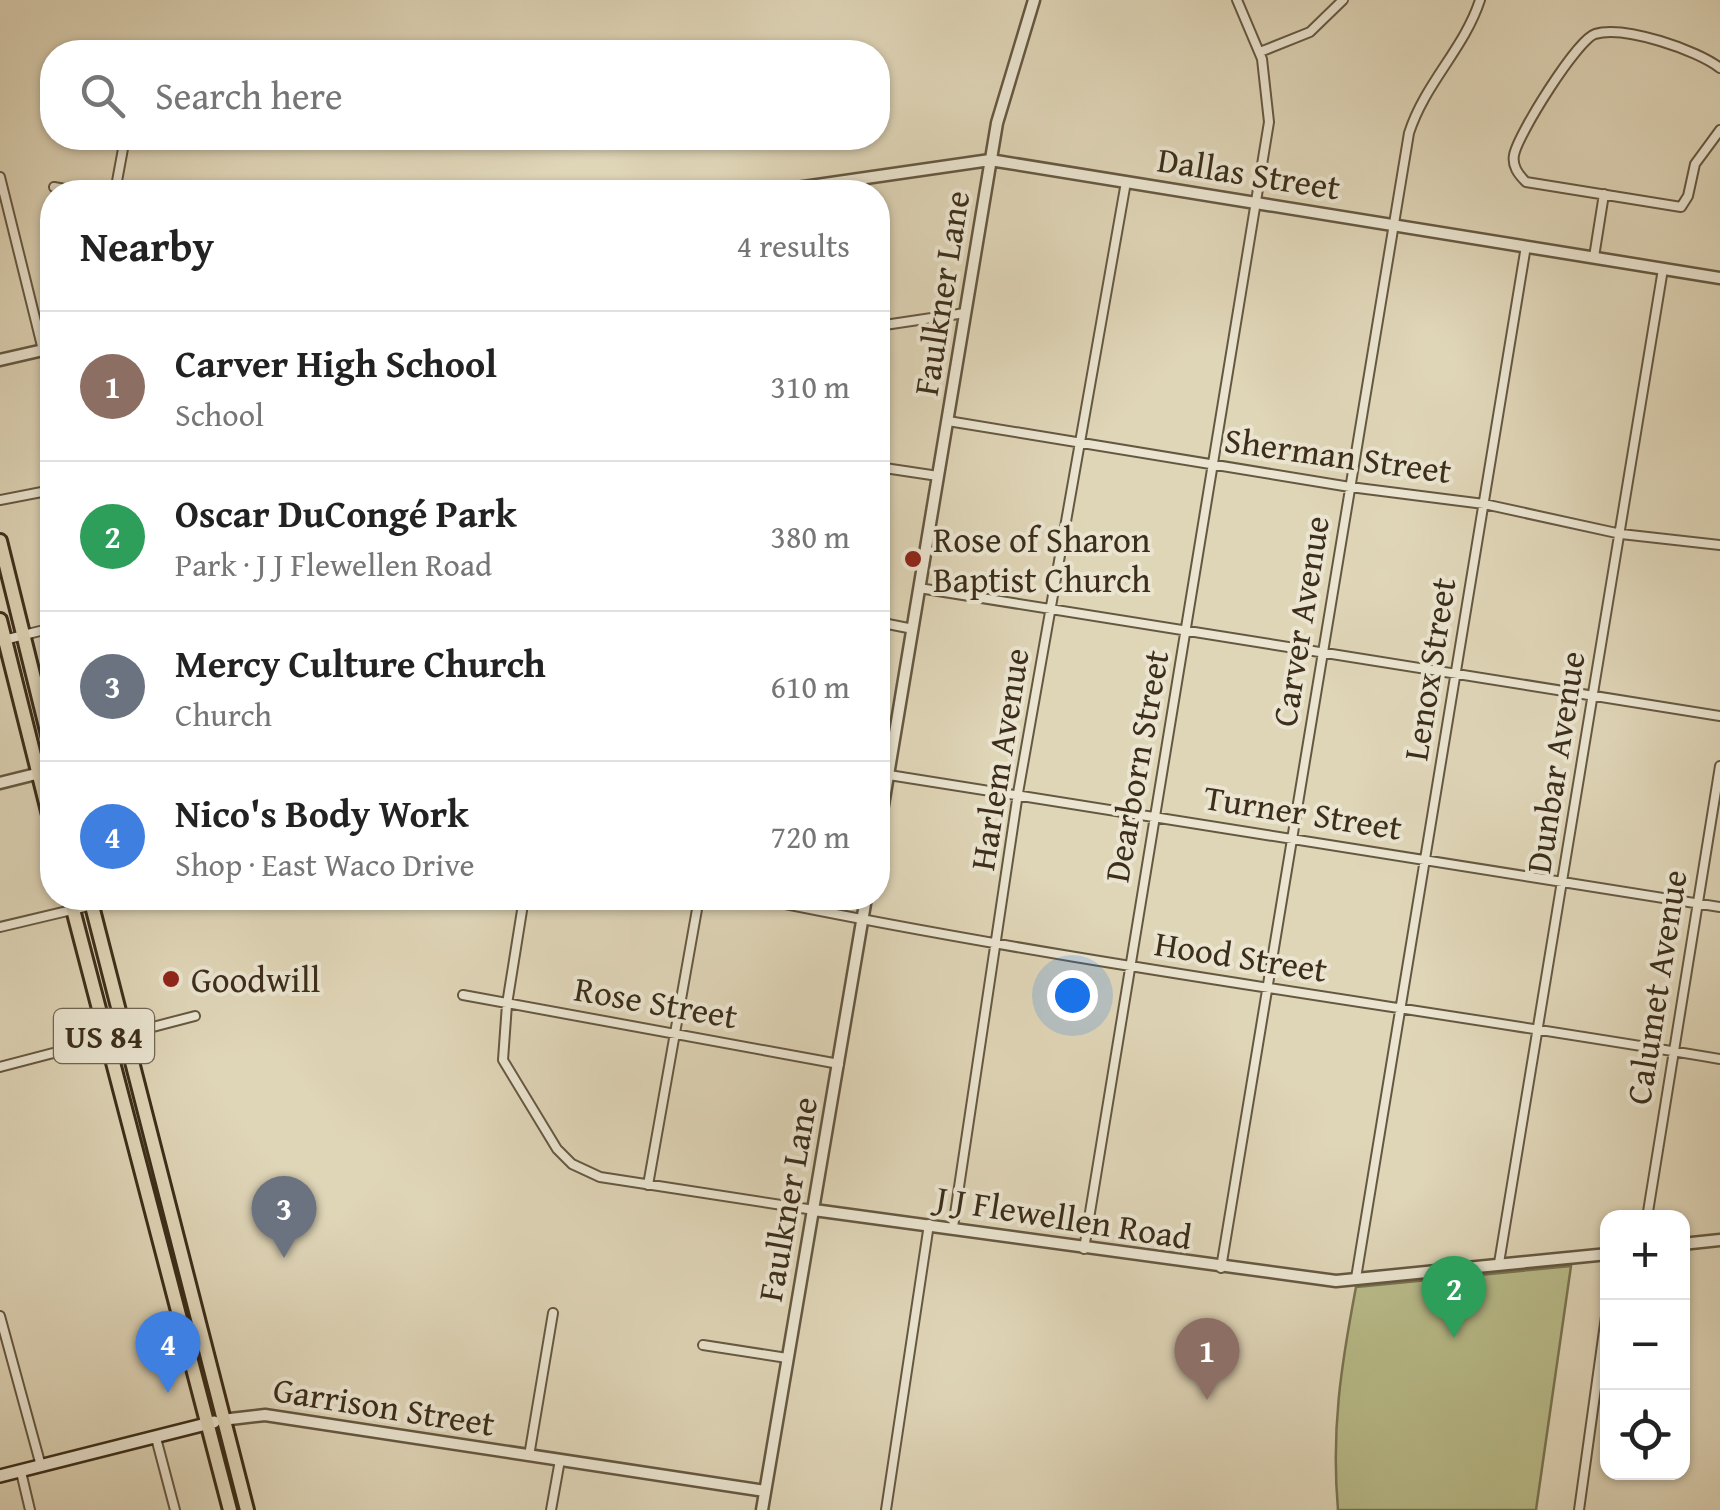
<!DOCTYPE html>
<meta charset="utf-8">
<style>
:root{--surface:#fff;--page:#f2f2f2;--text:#222;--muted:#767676;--line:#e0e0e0;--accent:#8f2418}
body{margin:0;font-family:"Gentium Book Plus",serif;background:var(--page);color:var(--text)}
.controls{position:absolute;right:30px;bottom:30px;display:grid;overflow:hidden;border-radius:20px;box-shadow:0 2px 8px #0004}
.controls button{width:90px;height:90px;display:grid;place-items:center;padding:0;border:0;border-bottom:2px solid var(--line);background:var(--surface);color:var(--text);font:50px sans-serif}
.you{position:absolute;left:1072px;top:995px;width:35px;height:35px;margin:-25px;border:8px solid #fff;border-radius:50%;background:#1a73e8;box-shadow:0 0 0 15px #1a73e833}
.badge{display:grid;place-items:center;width:65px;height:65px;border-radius:50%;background:var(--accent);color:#fff;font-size:32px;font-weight:700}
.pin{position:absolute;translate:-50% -82px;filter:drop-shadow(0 2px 5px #0008)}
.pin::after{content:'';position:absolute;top:52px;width:35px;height:30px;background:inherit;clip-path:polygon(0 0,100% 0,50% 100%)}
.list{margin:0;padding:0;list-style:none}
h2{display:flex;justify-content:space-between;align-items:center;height:130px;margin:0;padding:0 40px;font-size:42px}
h2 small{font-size:32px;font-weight:400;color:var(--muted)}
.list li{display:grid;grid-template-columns:65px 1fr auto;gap:30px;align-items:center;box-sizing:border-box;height:150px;padding:0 40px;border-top:2px solid var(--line)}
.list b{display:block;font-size:38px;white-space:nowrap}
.list p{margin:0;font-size:32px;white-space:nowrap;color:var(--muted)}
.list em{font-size:32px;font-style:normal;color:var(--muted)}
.icon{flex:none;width:55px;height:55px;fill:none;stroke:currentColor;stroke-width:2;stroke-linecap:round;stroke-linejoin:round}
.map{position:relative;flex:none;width:1720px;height:1510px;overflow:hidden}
.search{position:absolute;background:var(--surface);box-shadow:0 2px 8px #0004;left:40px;top:40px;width:850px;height:110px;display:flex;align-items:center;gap:25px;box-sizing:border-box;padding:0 35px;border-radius:40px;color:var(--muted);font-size:38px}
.panel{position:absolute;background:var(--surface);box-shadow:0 2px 8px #0004;left:40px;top:180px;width:850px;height:730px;border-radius:40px}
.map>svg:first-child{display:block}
.green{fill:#b8bb89;stroke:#7a7452;stroke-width:2.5}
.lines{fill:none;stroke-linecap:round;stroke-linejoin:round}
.minor-casing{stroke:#655841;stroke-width:12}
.tertiary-casing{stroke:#655841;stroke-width:15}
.secondary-casing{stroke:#3c2e1a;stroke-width:16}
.primary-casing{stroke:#3c2e1a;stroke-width:18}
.minor{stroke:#eae4d0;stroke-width:8}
.tertiary{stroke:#eae4d0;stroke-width:10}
.secondary{stroke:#eae4d0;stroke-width:11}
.primary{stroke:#dfd5b7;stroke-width:12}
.poi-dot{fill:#8f2418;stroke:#eae4d0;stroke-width:4}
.labels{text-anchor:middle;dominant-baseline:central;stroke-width:8;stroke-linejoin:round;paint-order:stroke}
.shield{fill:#eae4d0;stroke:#706551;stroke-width:2.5}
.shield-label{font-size:32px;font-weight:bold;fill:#3c2e1a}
.street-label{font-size:35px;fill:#3c2e1a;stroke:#eae4d0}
.poi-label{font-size:35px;fill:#3c2e1a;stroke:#eae4d0;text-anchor:start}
</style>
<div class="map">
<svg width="1720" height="1510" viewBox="0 0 1720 1510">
<rect width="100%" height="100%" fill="#dfd5b7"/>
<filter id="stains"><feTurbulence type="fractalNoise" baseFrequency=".002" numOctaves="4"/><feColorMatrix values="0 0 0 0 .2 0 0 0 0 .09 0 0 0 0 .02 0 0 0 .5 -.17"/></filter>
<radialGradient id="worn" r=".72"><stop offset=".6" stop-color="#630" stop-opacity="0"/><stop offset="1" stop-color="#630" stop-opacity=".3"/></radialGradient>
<path class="green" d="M1571,1266L1536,1510H1338C1331,1430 1341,1366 1356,1287Z"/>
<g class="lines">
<g class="minor-casing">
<path id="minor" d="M1260,52L1310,32L1343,0
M1720,68C1697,50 1624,25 1595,34C1577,40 1518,134 1514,155C1512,166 1518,174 1526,182L1681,207L1688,196L1695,164L1720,130
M0,177L43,350
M54,187L82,192
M115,192L125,138
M1594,257L1604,194
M878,326L965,313
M948,421L1350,487L1484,504L1621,534L1720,545
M878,467L938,476
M0,500L52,490
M919,588L1720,716
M878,622L913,629
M4,640L52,628
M889,775L1720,907
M524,898L507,1004L503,1060L557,1149L572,1164L600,1177L814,1210
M755,898C1075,964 1398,1005 1720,1059
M0,927L122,898
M463,995L839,1064
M0,1067L195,1016
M648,1185L699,898
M1647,1218L1720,766
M953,1227L1018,793L1126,182
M1084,1249L1269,122L1262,59L1237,0
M1499,1263L1663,269
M1221,1268L1409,133C1425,83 1464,49 1480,0
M1356,1278L1526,246
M0,1316L41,1466
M703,1345L787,1358
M156,1438L175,1510
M529,1456L553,1313
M21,1472L30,1510
M551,1510L560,1460
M886,1510L929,1224
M1579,1510L1608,1302"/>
</g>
<g class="tertiary-casing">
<path id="tertiary" d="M769,192L990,160L1720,278
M0,360L52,348
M0,783L52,770
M878,835L997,123L1034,0
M814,1210L1336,1281L1608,1254
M1682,1244L1720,1240
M222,1420L265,1415L765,1491
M762,1510L866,898"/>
</g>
<g class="secondary-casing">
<path id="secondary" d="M0,1476L214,1422"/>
</g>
<g class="primary-casing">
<path id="primary" d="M0,541L52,751
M0,620L52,827
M70,898L230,1510
M90,898L247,1510"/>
</g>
<use href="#minor" class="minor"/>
<use href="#tertiary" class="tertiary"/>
<use href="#secondary" class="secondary"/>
<use href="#primary" class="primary"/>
</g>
<g class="poi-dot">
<circle cx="913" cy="559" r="10"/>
<circle cx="171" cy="979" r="10"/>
</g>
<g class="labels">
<rect class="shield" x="54" y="1009" width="100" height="54" rx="8"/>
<g class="shield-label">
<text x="104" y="1036">US 84</text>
</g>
<g class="street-label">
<text transform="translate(1249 173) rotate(9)">Dallas Street</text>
<text transform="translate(941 293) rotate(-81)">Faulkner Lane</text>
<text transform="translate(1338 455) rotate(8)">Sherman Street</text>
<text transform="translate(1300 621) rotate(-81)">Carver Avenue</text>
<text transform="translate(1429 669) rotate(-81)">Lenox Street</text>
<text transform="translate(999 759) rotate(-81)">Harlem Avenue</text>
<text transform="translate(1555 762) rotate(-81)">Dunbar Avenue</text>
<text transform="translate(1136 766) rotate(-80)">Dearborn Street</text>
<text transform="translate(1303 812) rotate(9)">Turner Street</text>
<text transform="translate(1241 956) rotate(9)">Hood Street</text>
<text transform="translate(1656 987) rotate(-81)">Calumet Avenue</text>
<text transform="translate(656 1002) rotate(10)">Rose Street</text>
<text transform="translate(787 1199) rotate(-80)">Faulkner Lane</text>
<text transform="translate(1064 1217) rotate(9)">J J Flewellen Road</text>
<text transform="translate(384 1406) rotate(9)">Garrison Street</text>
</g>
<g class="poi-label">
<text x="933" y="539">Rose of Sharon<tspan x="933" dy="40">Baptist Church</tspan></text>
<text x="191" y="979">Goodwill</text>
</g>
</g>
<rect width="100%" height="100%" filter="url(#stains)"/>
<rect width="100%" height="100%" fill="url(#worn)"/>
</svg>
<div class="controls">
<button>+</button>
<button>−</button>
<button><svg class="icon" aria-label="locate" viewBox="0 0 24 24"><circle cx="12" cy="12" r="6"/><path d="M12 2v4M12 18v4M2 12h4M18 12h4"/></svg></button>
</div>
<div class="you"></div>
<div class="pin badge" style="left:1207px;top:1400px;background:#8d6e63">1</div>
<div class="pin badge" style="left:1454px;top:1338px;background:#2e9e5b">2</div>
<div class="pin badge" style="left:284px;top:1258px;background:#6b7280">3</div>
<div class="pin badge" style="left:168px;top:1393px;background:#3f7fe0">4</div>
<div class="search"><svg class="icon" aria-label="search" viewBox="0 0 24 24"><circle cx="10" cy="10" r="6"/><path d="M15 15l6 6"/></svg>Search here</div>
<section class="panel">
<h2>Nearby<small>4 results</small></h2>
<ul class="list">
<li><span class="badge" style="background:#8d6e63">1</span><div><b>Carver High School</b><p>School</p></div><em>310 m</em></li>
<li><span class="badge" style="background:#2e9e5b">2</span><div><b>Oscar DuCongé Park</b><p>Park · J J Flewellen Road</p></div><em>380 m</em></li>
<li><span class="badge" style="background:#6b7280">3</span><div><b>Mercy Culture Church</b><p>Church</p></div><em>610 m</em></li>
<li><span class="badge" style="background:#3f7fe0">4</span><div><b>Nico's Body Work</b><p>Shop · East Waco Drive</p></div><em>720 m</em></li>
</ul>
</section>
</div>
